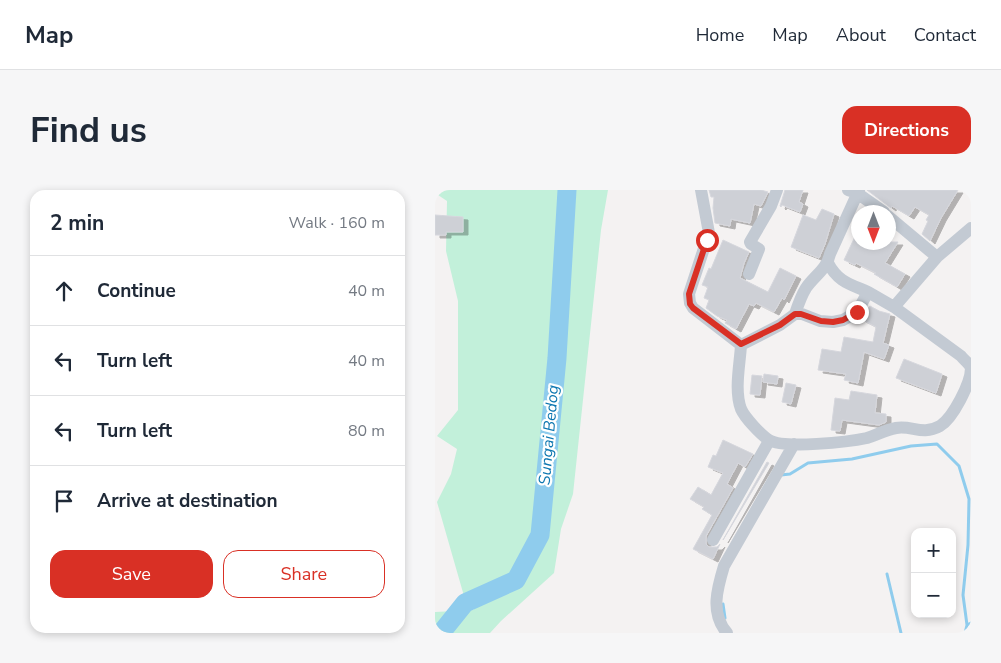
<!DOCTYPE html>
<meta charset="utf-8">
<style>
:root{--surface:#fff;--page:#f6f6f7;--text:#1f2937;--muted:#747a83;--line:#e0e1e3;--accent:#d93025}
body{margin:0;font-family:"Nunito Sans",sans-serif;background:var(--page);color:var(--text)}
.controls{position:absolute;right:15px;bottom:15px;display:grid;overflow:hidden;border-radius:10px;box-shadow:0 2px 8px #0003}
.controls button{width:45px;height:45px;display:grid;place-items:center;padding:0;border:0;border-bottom:1px solid var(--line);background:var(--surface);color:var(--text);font:25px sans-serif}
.compass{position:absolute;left:416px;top:15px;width:45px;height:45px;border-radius:50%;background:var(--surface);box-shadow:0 2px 8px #0003;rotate:180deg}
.stop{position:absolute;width:15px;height:15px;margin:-11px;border:4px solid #d93025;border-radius:50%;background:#fff}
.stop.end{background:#d93025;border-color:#fff;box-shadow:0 1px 5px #0008}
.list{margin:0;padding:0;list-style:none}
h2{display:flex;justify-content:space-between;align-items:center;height:65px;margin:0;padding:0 20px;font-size:21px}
h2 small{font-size:16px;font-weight:400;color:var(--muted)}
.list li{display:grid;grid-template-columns:32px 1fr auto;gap:15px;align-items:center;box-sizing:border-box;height:70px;padding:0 20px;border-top:1px solid var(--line)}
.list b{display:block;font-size:19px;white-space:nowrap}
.list em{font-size:16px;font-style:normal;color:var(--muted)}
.actions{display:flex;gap:10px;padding:15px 20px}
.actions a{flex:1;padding:11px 0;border:1px solid var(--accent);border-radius:15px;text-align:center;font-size:18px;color:var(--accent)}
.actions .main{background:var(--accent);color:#fff}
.icon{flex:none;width:28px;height:28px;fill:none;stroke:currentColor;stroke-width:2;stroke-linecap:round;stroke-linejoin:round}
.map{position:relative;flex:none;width:536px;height:443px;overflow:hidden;border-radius:15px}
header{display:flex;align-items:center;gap:30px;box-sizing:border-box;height:70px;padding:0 25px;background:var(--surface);border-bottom:1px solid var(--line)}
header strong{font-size:24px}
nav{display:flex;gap:28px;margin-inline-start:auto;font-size:18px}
.intro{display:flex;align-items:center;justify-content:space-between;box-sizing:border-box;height:120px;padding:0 30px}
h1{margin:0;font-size:35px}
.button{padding:12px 22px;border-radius:15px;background:var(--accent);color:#fff;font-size:18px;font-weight:700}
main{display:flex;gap:30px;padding:0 30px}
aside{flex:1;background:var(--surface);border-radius:15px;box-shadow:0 2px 8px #0003}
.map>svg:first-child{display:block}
.green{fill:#c2f0da}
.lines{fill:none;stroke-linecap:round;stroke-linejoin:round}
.stream{stroke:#8fcced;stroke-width:3}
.river{stroke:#8fcced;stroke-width:19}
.building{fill:#ced0d6;stroke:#d6d7dd;filter:url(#shadow)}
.minor{stroke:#c3cad3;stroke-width:12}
.route{stroke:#d93025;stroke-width:6}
.labels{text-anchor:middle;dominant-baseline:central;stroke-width:4.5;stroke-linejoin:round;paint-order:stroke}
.water-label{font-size:16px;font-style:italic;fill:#0c76b0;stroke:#fff}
</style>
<header>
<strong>Map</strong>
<nav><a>Home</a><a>Map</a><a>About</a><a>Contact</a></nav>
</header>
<div class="intro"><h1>Find us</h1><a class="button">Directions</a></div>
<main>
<aside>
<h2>2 min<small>Walk · 160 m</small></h2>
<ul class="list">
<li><svg class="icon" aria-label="ahead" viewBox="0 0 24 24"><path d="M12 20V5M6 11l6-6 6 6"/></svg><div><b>Continue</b></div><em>40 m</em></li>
<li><svg class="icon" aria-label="left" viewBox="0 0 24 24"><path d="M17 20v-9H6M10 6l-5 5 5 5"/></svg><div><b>Turn left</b></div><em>40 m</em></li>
<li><svg class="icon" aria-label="left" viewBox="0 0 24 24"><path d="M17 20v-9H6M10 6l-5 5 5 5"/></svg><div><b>Turn left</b></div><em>80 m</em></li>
<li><svg class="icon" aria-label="arrive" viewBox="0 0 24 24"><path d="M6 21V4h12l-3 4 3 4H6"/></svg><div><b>Arrive at destination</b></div></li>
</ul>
<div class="actions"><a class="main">Save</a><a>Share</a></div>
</aside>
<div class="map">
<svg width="536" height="443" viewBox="0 0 536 443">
<defs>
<filter id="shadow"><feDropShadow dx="5" dy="3" stdDeviation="0" flood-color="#0004"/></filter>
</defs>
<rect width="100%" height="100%" fill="#f4f2f2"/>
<path class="green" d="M0,0H173L166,40L138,304L126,339L119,383L66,431L55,443H0V422L39,420L29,406L2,312L16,284L22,259L2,246L23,220V111L11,61L12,11L0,3Z"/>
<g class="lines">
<path class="stream" d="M346,285L355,284L373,273L417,269L476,256L502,254L524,276L534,309L533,355L528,405L532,435
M452,384L466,443
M288,414L290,428
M530,443L532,435L536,433"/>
<path class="river" d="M6,443L30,413L81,390L105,345L122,168L132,0"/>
</g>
<path class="building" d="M274,0H326L333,2L326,16L319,14L315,33L296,29L295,36L280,33L278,18L279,7H276Z
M350,0H368L364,12L368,14L365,22L347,15L346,17L345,16Z
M432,0H523L506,28L495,51L487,44L493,31L491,30L494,25L480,17L474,26L457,16L456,18Z
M387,19L399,24L390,54L384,68L356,57L368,25L381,30Z
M0,25L28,27V42H11V45H0Z
M424,38V52H463L450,73L470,84L462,97L439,84L441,83L421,73L420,75L409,70Z
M288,50L314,62L309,73L305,88L333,102L345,78L361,86L349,110L347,108L339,122L321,113L319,116L314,114L301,139L290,133L292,130L282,126L271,118L274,110L269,108L273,97L267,95L274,78L276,79Z
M435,116L444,121L455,124L448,153L454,155L449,169L429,162L423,193L409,190L411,184L383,180L387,159L406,162L409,147L438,152L441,137L426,129Z
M469,169L507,184L501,203L461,188Z
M329,184L343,186L342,194L328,192Z
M317,185L327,186L325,205L315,204Z
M351,193L361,195L356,214L347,212Z
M416,201L442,205L440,223L451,224V232L444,235L407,230L405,241L396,240L400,208L414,210Z
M288,250L318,264L310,277L303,273L292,294L298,298L271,346V354L274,357H282L285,354L278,369L258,359L277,325L267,319L269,317L255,309L263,297L276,305L288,283L273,277L278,265L281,266Z
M332,272L334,273L288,350Z"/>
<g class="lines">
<path class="minor" d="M266,0L274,43L254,104L255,113L258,118L306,155C305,174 299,200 306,219C310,228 326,245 334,250C349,259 414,252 432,248C441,245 451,240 461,238C477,235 487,246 505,236C518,228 536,193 536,178C534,173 529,170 526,166L459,117L433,102L422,122L408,130L398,132L385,131L367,124H360L345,135L306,155
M413,0L422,3L449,22
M453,26L502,67
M393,73C403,92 415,94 433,102
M314,84L324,59L316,54L315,52L336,16L342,0
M459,117L502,67L536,38
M360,124C363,115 366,106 371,98C379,86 392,79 395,64L424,0
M278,350L334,251
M292,443C275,423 282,399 289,376L359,254"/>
</g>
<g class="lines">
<path class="route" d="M272,50L254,104L255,114L258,118L306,154L345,135L360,124H366L386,131L398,132L408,130L422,122"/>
</g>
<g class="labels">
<g class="water-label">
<text transform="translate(114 245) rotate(-85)">Sungai Bedog</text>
</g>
</g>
</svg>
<div class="controls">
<button>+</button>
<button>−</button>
</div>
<svg class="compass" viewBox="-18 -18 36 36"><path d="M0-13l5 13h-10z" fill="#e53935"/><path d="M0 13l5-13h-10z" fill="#747a83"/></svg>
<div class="stop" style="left:272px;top:50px"></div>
<div class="stop end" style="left:422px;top:122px"></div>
</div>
</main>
